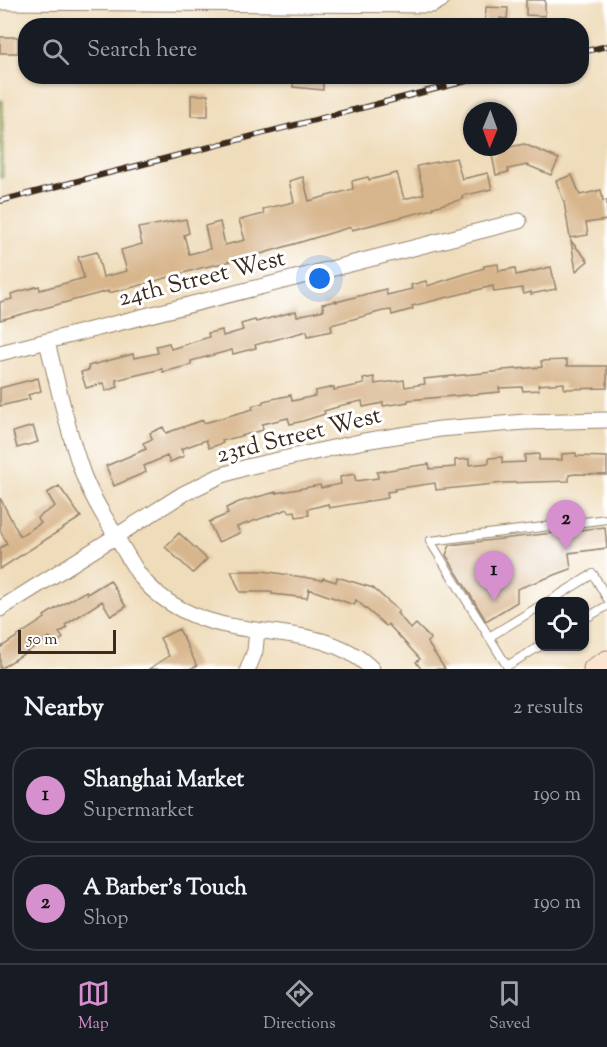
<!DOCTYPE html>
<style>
:root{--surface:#171b24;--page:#242831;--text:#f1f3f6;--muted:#9ea1a6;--line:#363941;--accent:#d690ce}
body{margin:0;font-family:"Sorts Mill Goudy",serif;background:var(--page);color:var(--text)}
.controls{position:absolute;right:18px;bottom:18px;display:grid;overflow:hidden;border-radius:12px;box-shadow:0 2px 4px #0004}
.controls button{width:54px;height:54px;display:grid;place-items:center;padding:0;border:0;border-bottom:2px solid var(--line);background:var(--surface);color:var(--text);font:30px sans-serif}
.compass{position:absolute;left:463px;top:102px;width:54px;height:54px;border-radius:50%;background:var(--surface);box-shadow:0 2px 4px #0004;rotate:181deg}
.scale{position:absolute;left:18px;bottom:15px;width:98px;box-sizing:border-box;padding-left:6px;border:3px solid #3b2a1e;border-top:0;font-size:16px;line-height:21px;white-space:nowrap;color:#3b2a1e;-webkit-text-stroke:4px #fff;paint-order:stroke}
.you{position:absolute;left:320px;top:279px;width:21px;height:21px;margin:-15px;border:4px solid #fff;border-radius:50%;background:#1a73e8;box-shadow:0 0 0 9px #1a73e833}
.badge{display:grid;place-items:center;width:39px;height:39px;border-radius:50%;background:var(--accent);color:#111;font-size:20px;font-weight:700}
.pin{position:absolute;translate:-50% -50px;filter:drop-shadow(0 2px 3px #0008)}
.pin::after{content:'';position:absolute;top:32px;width:21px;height:18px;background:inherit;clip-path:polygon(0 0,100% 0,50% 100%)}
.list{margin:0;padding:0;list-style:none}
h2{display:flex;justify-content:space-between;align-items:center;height:78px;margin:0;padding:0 24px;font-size:26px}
h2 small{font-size:20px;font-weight:400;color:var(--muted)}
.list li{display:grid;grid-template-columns:39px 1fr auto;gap:18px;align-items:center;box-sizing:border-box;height:96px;margin:0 12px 12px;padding:0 12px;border:2px solid var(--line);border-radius:24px}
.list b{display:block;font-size:22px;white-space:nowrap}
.list p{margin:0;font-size:20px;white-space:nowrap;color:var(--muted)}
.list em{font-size:20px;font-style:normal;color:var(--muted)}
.icon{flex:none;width:33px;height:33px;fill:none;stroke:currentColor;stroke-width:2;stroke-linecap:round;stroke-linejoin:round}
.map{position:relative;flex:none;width:607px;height:669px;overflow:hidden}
.search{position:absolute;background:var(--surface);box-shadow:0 2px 4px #0004;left:18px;right:18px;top:18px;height:66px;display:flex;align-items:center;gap:15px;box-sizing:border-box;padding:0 21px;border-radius:24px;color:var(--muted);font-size:22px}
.sheet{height:294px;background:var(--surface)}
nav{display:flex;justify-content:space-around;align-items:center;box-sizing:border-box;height:84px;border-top:2px solid var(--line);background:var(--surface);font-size:16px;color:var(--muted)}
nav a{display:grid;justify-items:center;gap:3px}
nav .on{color:var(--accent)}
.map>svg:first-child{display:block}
.green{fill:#abbb5e;stroke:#73723e;stroke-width:1.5}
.building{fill:#d8b68d}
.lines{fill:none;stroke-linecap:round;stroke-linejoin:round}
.lane-casing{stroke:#95836c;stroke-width:10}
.street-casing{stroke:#95836c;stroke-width:17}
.secondary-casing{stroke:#95836c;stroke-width:23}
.lane{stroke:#fff;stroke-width:8}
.street{stroke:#fff;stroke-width:15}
.secondary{stroke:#fde4d0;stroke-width:21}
.rail-casing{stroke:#3b2a1e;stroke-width:6}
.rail{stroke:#fff;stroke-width:4;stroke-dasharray:11;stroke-linecap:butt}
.labels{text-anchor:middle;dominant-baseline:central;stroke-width:6;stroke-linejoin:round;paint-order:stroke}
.street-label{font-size:24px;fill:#3b2a1e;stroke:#fff}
</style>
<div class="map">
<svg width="607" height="669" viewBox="0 0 607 669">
<rect width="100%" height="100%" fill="#fff"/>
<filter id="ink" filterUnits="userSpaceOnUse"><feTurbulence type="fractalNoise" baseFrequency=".0167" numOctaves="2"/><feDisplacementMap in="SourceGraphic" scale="12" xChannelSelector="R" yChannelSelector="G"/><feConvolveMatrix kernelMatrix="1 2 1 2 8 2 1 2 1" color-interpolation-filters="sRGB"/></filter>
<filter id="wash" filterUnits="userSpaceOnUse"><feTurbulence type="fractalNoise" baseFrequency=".008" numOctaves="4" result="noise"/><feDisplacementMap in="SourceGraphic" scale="24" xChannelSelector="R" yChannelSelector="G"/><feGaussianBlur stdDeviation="1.35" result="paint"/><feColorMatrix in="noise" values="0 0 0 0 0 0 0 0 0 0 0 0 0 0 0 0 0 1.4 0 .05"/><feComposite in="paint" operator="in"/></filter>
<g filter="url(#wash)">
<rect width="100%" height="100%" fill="#efdcba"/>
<path class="green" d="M0,100L3,101V177L0,178Z"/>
<g id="blocks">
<path class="building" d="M526,0H545V16L526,15Z
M486,7L508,8L507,19L500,18V26H485Z
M0,37H18V53H0Z
M294,76H323V90L293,87Z
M191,95H208V116H191Z
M524,144L559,159L551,175L527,165L508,169L509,172L496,175L492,155L497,154L496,150Z
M456,158L462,179L488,173L492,189L462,196L463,199L433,207V209L375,224L352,230L351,227L254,256L201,268L138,286L108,293V291L0,320V302L12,299L11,294L39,286L40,290L84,278L78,257L97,252L103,277L127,271L121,250L142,244L138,228L186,219L189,233L184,235L189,254L210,249L205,226L220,222L225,245L245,240L239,220L264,214L263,209L294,202L289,181L303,177L309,201L353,189L352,181L368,177L369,180L397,173L404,199L424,194L417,166Z
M572,175L580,195L601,190L603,201L607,200V220L586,223L588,235L570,238L564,202L556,181Z
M571,241L588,261L576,271Z
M498,264L499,271L515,268L516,275L551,267L556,289L531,294V292L524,294L522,288L494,292L493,286L412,306L413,309L392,315L391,310L383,311L331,325L332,331L308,336L307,331L255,345L256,348L233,354L232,350L191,361V365L163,372L162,369L116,380L118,387L106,391L104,383L86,388L81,372L89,370L88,366L133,354L134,358L158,353L156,346L169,343L171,349L209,337L208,333L222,330L223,336L243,330L241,324L255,320L256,322L296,311L297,316L324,310L322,304L336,301V302L386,289L387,295L412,289L411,285L426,281L427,286L484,268V266Z
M567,360V366H607V388L564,389V383L538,385L539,390L523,391L522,387L499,388L500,392L408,400V402L383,406V403L363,407L362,401L338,406V407L324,411L325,414L303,421L290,424L288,418L262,424L263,430L222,441L223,443L209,448L206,440L181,449L184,456L170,462L167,456L144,466L146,472L114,486L106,466L146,449L143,443L152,439L150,433L163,427L166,433L203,420L204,423L253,409L252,406L263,403V401L291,395L292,401L315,396V391L334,387V390L364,384L363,379L374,377L375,384L404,380L405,387L425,384L424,379L503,371V370L542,367L541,361Z
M38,378L41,391L28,395L30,399L0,406V388Z
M33,426L38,442L17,448L13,432Z
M576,453V456L607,457V475L576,474L569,475V481L504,483L436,490L435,483L394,489L395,491L387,492L388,498L329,508L328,504L308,509L309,515L296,517L295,511L289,512L288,509L237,527L240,533L218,542L209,522L228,514L226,508L239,502L276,492V493L320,485L321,488L341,484L340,477L354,474L356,481L378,478L377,472L401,468L429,464L430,469L455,467V460L469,459V465L489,463V458L502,457V463L525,462V455L539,454V460H562V454Z
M59,486L81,517L0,569V548L7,544L0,530V498L20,536L41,523L37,518L55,506L47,493Z
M605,527L607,548L569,553L571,569L517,589V602L486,621L446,555L450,545Z
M179,533L207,559L193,573L165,547Z
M231,571H263L322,580L323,578L336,582L337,577L373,588L399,611L397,613L411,629L416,624L431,639L427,642L445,669H421L416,662L420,659L388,624L386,626L356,600L354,605L309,589L307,598L272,594V592H240Z
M110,580L126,607L111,616L102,601L65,625L67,628L59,633L63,638L54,644L50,638L44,641L0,669V648L45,618L44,616L55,609L86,591L87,594Z
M179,629L197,666L189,669H149L169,656L160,638Z"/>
</g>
</g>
<g filter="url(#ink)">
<use href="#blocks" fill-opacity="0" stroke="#95836c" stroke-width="1.5"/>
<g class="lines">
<g class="lane-casing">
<path id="lane" d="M548,602L593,574L607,598
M584,619L607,606
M489,637L540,606
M540,646L507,666L430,541L607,519"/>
</g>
<g class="street-casing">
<path id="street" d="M0,2L432,5L441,0
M47,342C58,385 67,431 83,474C91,497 105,517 117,538C124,550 131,562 138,573C160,604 199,621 235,627C282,635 336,633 372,669
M0,353L519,221
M0,609L183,494L220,476L247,467L364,441L440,429L525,422L607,420
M248,669L255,651L257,630"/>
</g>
<g class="secondary-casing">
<path id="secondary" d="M594,669L607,661"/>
</g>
<use href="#lane" class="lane"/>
<use href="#street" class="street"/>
<use href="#secondary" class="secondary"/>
<g class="rail-casing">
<path id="rail" d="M582,52L607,46
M0,201L486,76"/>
</g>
<use href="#rail" class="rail"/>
</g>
</g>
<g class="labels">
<g class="street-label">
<text transform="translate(202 279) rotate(-14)">24th Street West</text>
<text transform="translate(299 436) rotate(-14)">23rd Street West</text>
</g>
</g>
</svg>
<div class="controls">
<button><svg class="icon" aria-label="locate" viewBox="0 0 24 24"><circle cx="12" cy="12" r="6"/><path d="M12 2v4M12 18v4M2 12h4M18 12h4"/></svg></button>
</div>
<svg class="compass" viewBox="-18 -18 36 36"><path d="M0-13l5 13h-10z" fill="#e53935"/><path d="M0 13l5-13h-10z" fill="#9ea1a6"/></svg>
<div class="scale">50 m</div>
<div class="you"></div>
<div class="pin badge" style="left:494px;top:601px">1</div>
<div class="pin badge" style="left:566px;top:550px">2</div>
<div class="search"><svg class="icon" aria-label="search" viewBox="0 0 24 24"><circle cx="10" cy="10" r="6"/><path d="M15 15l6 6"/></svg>Search here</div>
</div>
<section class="sheet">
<h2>Nearby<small>2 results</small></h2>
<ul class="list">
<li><span class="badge">1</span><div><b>Shanghai Market</b><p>Supermarket</p></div><em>190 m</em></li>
<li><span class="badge">2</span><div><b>A Barber's Touch</b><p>Shop</p></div><em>190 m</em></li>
</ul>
</section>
<nav>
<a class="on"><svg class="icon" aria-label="map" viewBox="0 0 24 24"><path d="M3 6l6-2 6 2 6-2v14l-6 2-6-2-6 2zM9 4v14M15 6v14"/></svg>Map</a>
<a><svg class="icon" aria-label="directions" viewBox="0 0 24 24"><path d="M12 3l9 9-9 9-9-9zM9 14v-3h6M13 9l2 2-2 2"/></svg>Directions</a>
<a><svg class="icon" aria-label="saved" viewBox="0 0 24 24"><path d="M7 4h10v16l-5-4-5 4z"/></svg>Saved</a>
</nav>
